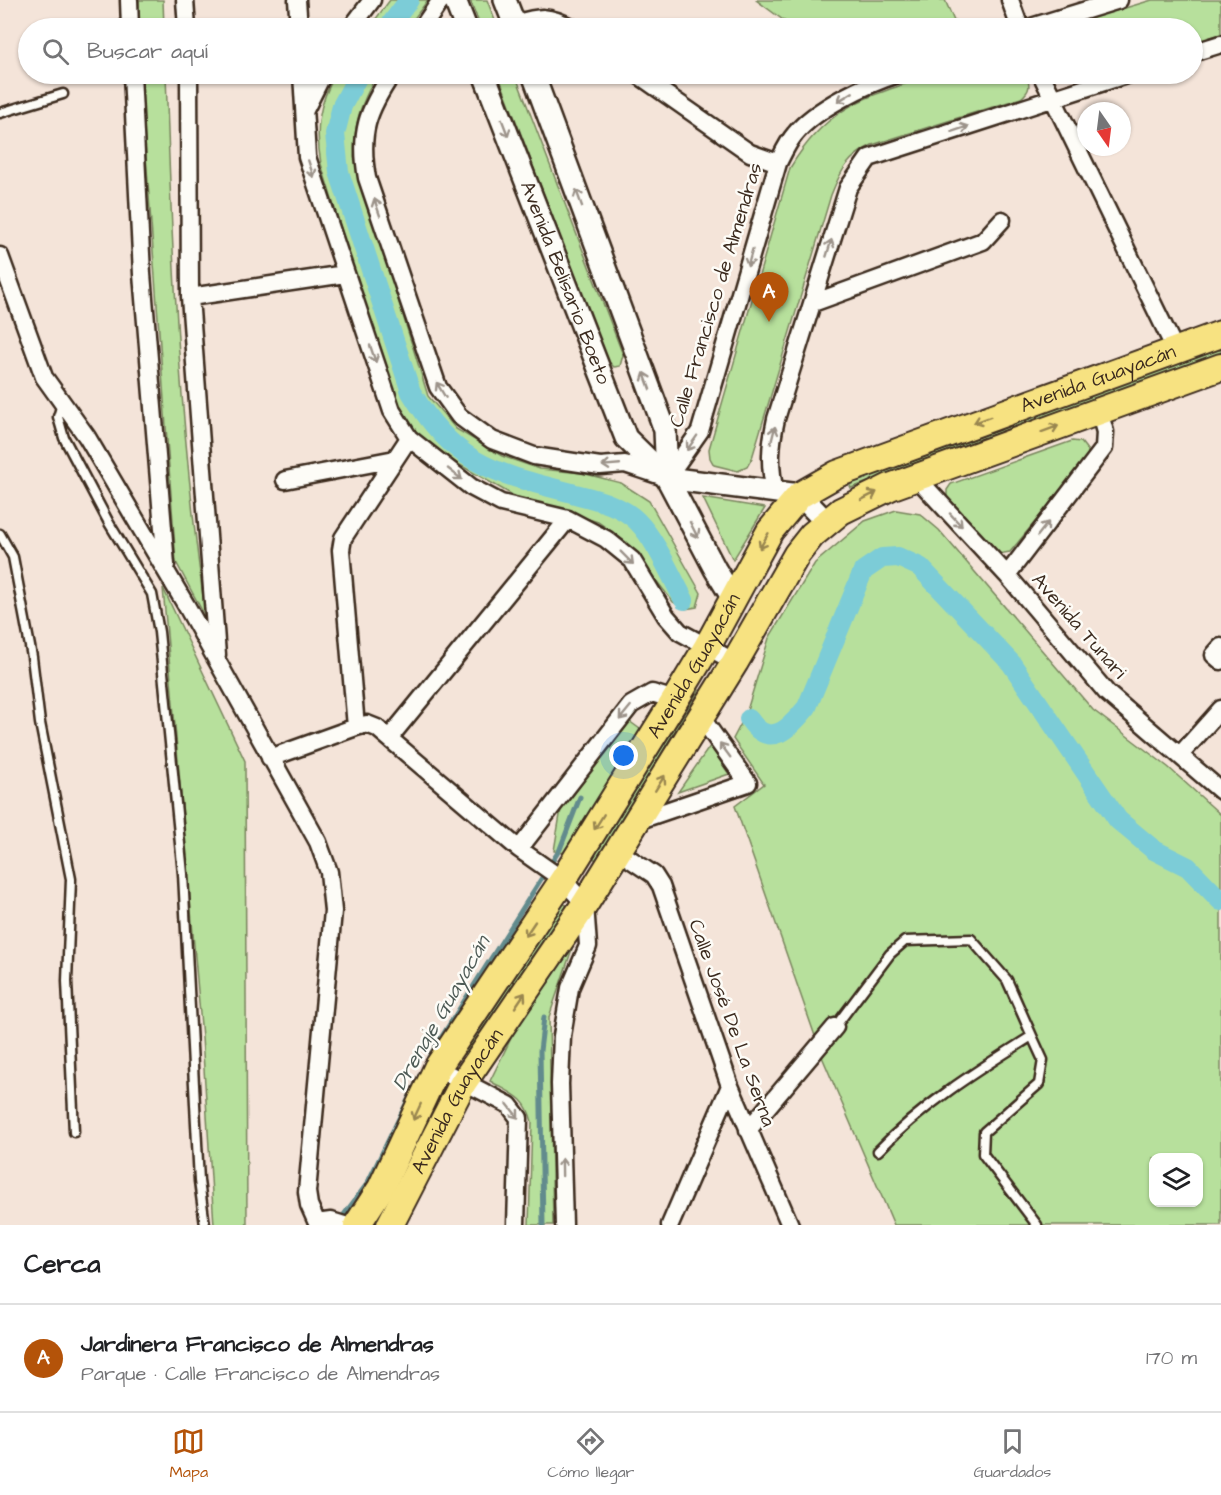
<!DOCTYPE html>
<html lang="es">
<meta charset="utf-8">
<style>
:root{--surface:#fff;--page:#f6f6f6;--text:#202124;--muted:#757577;--line:#e0e0e0;--accent:#b45309}
body{margin:0;font-family:"Architects Daughter",sans-serif;background:var(--page);color:var(--text)}
.controls{position:absolute;right:18px;bottom:18px;display:grid;overflow:hidden;border-radius:12px;box-shadow:0 2px 4px #0004}
.controls button{width:54px;height:54px;display:grid;place-items:center;padding:0;border:0;border-bottom:2px solid var(--line);background:var(--surface);color:var(--text);font:30px sans-serif}
.compass{position:absolute;left:1077px;top:102px;width:54px;height:54px;border-radius:50%;background:var(--surface);box-shadow:0 2px 4px #0004;rotate:166deg}
.you{position:absolute;left:624px;top:756px;width:21px;height:21px;margin:-15px;border:4px solid #fff;border-radius:50%;background:#1a73e8;box-shadow:0 0 0 9px #1a73e833}
.badge{display:grid;place-items:center;width:39px;height:39px;border-radius:50%;background:var(--accent);color:#fff;font-size:20px;font-weight:700}
.pin{position:absolute;translate:-50% -50px;filter:drop-shadow(0 2px 3px #0008)}
.pin::after{content:'';position:absolute;top:32px;width:21px;height:18px;background:inherit;clip-path:polygon(0 0,100% 0,50% 100%)}
.list{margin:0;padding:0;list-style:none}
h2{display:flex;justify-content:space-between;align-items:center;height:78px;margin:0;padding:0 24px;font-size:26px}
h2 small{font-size:20px;font-weight:400;color:var(--muted)}
.list li{display:grid;grid-template-columns:39px 1fr auto;gap:18px;align-items:center;box-sizing:border-box;height:108px;padding:0 24px;border-top:2px solid var(--line)}
.list b{display:block;font-size:22px;white-space:nowrap}
.list p{margin:0;font-size:20px;white-space:nowrap;color:var(--muted)}
.list em{font-size:20px;font-style:normal;color:var(--muted)}
.icon{flex:none;width:33px;height:33px;fill:none;stroke:currentColor;stroke-width:2;stroke-linecap:round;stroke-linejoin:round}
.map{position:relative;flex:none;width:1221px;height:1225px;overflow:hidden}
.search{position:absolute;background:var(--surface);box-shadow:0 2px 4px #0004;left:18px;right:18px;top:18px;height:66px;display:flex;align-items:center;gap:15px;box-sizing:border-box;padding:0 21px;border-radius:33px;color:var(--muted);font-size:22px}
.sheet{height:186px;background:var(--surface)}
nav{display:flex;justify-content:space-around;align-items:center;box-sizing:border-box;height:84px;border-top:2px solid var(--line);background:var(--surface);font-size:16px;color:var(--muted)}
nav a{display:grid;justify-items:center;gap:3px}
nav .on{color:var(--accent)}
.map>svg:first-child{display:block}
.green{fill:#b7e09c;stroke:#79855d;stroke-width:1.5;fill-rule:evenodd}
.lines{fill:none;stroke-linecap:round;stroke-linejoin:round}
.stream{stroke:#628b8d;stroke-width:5}
.canal{stroke:#7cccd7;stroke-width:20}
.service-casing{stroke:#3b2a1e;stroke-width:13}
.minor-casing{stroke:#3b2a1e;stroke-width:21}
.tertiary-casing{stroke:#3b2a1e;stroke-width:26}
.primary-casing{stroke:#3b2a1e;stroke-width:30}
.service{stroke:#fdfcf7;stroke-width:8}
.minor{stroke:#fdfcf7;stroke-width:16}
.tertiary{stroke:#fdfcf7;stroke-width:21}
.primary{stroke:#f7e281;stroke-width:26}
.oneway{stroke:#9c938a}
.oneway2{stroke:#998650}
.labels{text-anchor:middle;dominant-baseline:central;stroke-width:5;stroke-linejoin:round;paint-order:stroke}
.street-label{font-size:20px;fill:#3b2a1e;stroke:#fdfcf7}
.water-label{font-size:21px;font-style:italic;fill:#4e5b56;stroke:#fdfcf7}
</style>
<div class="map">
<svg width="1221" height="1225" viewBox="0 0 1221 1225">
<rect width="100%" height="100%" fill="#f4e4d9"/>
<filter id="ink" filterUnits="userSpaceOnUse"><feTurbulence type="fractalNoise" baseFrequency=".0167" numOctaves="2"/><feDisplacementMap in="SourceGraphic" scale="12" xChannelSelector="R" yChannelSelector="G"/><feConvolveMatrix kernelMatrix="1 2 1 2 8 2 1 2 1" color-interpolation-filters="sRGB"/></filter>
<g filter="url(#ink)">
<path class="green" d="M139,0H163L164,28H139Z
M390,0H428L407,28H369Z
M470,0H487L498,28H481Z
M756,0H945L957,28H794Z
M1152,0H1221V34L1193,43L1192,28H1058Z
M140,74H166C172,256 180,437 206,618L176,562Z
M336,74H377C360,106 354,121 354,158L428,396L456,429L502,456L540,469L582,473L621,483L649,501L701,593L697,607L685,609L673,602L626,542L598,522L516,497L437,452L412,427L395,399L387,378L321,164C315,131 318,103 336,74Z
M498,74H515L623,355L620,366L614,367L607,360Z
M934,74H1026C1030,85 1031,90 1021,98L872,145C848,157 841,170 831,195L752,458L747,467L738,471L714,465L710,458L709,449L790,168C828,104 868,97 934,74Z
M1221,349V355L851,488L848,481Z
M1072,441L1081,442L1088,451L1087,459L1010,552L998,554L947,498V490L951,484Z
M703,498L765,508L733,560Z
M896,510L920,514L939,530L1093,710L1168,767L1221,815V1225H894L823,1059L735,806L764,784L733,739L746,714L769,638L815,563L865,521ZM1154,1158H1198V1202H1154Z
M163,588L245,761L247,1225H214L202,1037Z
M693,687L699,690L598,861L593,858Z
M629,721L644,732L565,853L554,851L561,809L575,786Z
M710,746L729,774L678,792Z
M562,902L567,906L468,1056L463,1053Z
M574,943L549,1017L553,1225H529L532,1122C526,1096 512,1094 490,1081L522,1016Z"/>
<g class="lines">
<path class="stream" d="M429,1057L560,849L580,797
M340,1220L367,1184L422,1071
M543,1225L540,1051L544,1017"/>
<path class="canal" d="M388,28L409,0
M359,74L342,106L335,134L339,172L411,392C457,469 498,473 579,495C599,500 622,506 637,521C656,540 671,576 684,600
M749,719C770,750 790,728 807,707L863,571L882,558L898,557L920,567L1011,663L1118,820L1154,850L1188,867L1221,901"/>
<g class="service-casing">
<path id="service" d="M0,113L63,94
M62,404L58,417L64,438L109,523L152,594L159,632L183,874L199,1181L205,1225
M0,534L13,557L32,657L40,723L71,879L67,981L74,1132
M835,1027L890,954L905,941L971,939L1007,980L1032,1036C978,1070 923,1104 878,1151
M1032,1036L1043,1060L1039,1084L984,1132L983,1154L1037,1225"/>
</g>
<g class="minor-casing">
<path id="minor" d="M129,0L130,28
M185,0L187,28
M297,0L299,28
M1010,0L1020,28
M515,24C541,16 548,15 573,28
M351,28L372,0
M422,28L441,0
M1028,28L1119,0
M1192,53L1221,44
M132,74L142,274L166,565
M189,74L190,297L217,655
M302,74L307,157L392,411L409,438L471,487L501,503L568,519L606,539L632,560L666,616L680,632L735,662
M392,74C367,111 359,133 367,178L438,387L459,416L492,440L534,456L600,466L625,464L667,478L700,431L778,163C783,153 788,142 795,134C816,108 867,84 898,74
M637,74L750,153L778,163
M1041,74L1175,349
M305,110L323,74
M0,256L44,377L87,437L186,605L318,842L329,872L333,911L307,1192L309,1205L317,1223
M190,297L345,274
M813,303L983,241L1002,220
M916,477L1007,575L1107,693L1221,791
M285,480L395,459
M775,492C769,465 770,446 776,419L848,188L869,158L1129,74
M1007,575L1104,448L1105,432L1099,411
M1221,647L1214,655L1221,661
M356,727L341,550L343,538L409,438
M390,737L568,519
M1180,755L1221,709
M270,758L356,727L367,724L377,728L519,849L563,880L585,904L588,946L570,988L562,1036L560,1084L564,1225
M637,821L748,783L701,717
M519,849L631,705L652,693L675,700
M618,851L654,875L661,886L730,1086L790,1225
M437,1068L509,1105L519,1118L516,1225
M748,1130L835,1027
M317,1223L331,1221L344,1225
M670,1225L730,1086"/>
</g>
<g class="tertiary-casing">
<g id="tertiary">
<path d="M455,0L466,28"/>
<path d="M505,0L516,28"/>
<path id="s1" d="M484,74L626,438L667,478L715,569L732,597"/>
<path d="M533,74L665,430L667,478"/>
<path d="M667,478L800,495L827,523"/>
</g>
</g>
<g class="primary-casing">
<g id="primary">
<path id="s2" d="M357,1225L381,1188L437,1068L563,880L675,700L707,647L770,531L800,495L837,474L1221,334"/>
<path id="s3" d="M390,1225L463,1083L585,904L735,662L797,554L812,535L841,511L890,487L1221,367"/>
</g>
</g>
<use href="#service" class="service"/>
<use href="#minor" class="minor"/>
<use href="#tertiary" class="tertiary"/>
<use href="#primary" class="primary"/>
</g>
<defs><path id="oneway-shaft" d="M-6 0H5M1.5-3L5.5 0L1.5 3" fill="none" stroke-width="1.6" stroke-linecap="round" stroke-linejoin="round" transform="scale(1.5)"/></defs>
<g class="oneway">
<use href="#oneway-shaft" transform="translate(845 97) rotate(149)"/>
<use href="#oneway-shaft" transform="translate(505 128) rotate(69)"/>
<use href="#oneway-shaft" transform="translate(960 129) rotate(-18)"/>
<use href="#oneway-shaft" transform="translate(311 169) rotate(72)"/>
<use href="#oneway-shaft" transform="translate(579 198) rotate(-110)"/>
<use href="#oneway-shaft" transform="translate(377 207) rotate(-109)"/>
<use href="#oneway-shaft" transform="translate(829 248) rotate(-73)"/>
<use href="#oneway-shaft" transform="translate(750 258) rotate(106)"/>
<use href="#oneway-shaft" transform="translate(373 354) rotate(71)"/>
<use href="#oneway-shaft" transform="translate(647 381) rotate(-110)"/>
<use href="#oneway-shaft" transform="translate(441 390) rotate(-121)"/>
<use href="#oneway-shaft" transform="translate(773 435) rotate(-76)"/>
<use href="#oneway-shaft" transform="translate(692 443) rotate(125)"/>
<use href="#oneway-shaft" transform="translate(611 465) rotate(175)"/>
<use href="#oneway-shaft" transform="translate(455 474) rotate(38)"/>
<use href="#oneway-shaft" transform="translate(956 520) rotate(47)"/>
<use href="#oneway-shaft" transform="translate(1043 529) rotate(-52)"/>
<use href="#oneway-shaft" transform="translate(694 530) rotate(63)"/>
<use href="#oneway-shaft" transform="translate(627 558) rotate(45)"/>
<use href="#oneway-shaft" transform="translate(625 713) rotate(129)"/>
<use href="#oneway-shaft" transform="translate(725 750) rotate(-126)"/>
<use href="#oneway-shaft" transform="translate(513 1111) rotate(52)"/>
<use href="#oneway-shaft" transform="translate(562 1167) rotate(-91)"/>
</g>
<g class="oneway2">
<use href="#oneway-shaft" transform="translate(982 420) rotate(160)"/>
<use href="#oneway-shaft" transform="translate(1050 429) rotate(-20)"/>
<use href="#oneway-shaft" transform="translate(869 496) rotate(-27)"/>
<use href="#oneway-shaft" transform="translate(764 541) rotate(120)"/>
<use href="#oneway-shaft" transform="translate(660 783) rotate(-58)"/>
<use href="#oneway-shaft" transform="translate(599 822) rotate(122)"/>
<use href="#oneway-shaft" transform="translate(530 929) rotate(124)"/>
<use href="#oneway-shaft" transform="translate(520 1000) rotate(-56)"/>
<use href="#oneway-shaft" transform="translate(417 1112) rotate(115)"/>
</g>
</g>
<g class="labels">
<g class="street-label">
<text stroke="none"><textPath href="#s1" startOffset="224">Avenida Belisario Boeto</textPath></text>
<text transform="translate(716 295) rotate(-73)">Calle Francisco de Almendras</text>
<text stroke="none"><textPath href="#s2" startOffset="1176">Avenida Guayacán</textPath></text>
<text transform="translate(1079 626) rotate(49)">Avenida Tunari</text>
<text stroke="none"><textPath href="#s2" startOffset="654">Avenida Guayacán</textPath></text>
<text transform="translate(732 1023) rotate(70)">Calle José De La Serna</text>
<text stroke="none"><textPath href="#s3" startOffset="141">Avenida Guayacán</textPath></text>
</g>
<g class="water-label">
<text transform="translate(441 1013) rotate(-60)">Drenaje Guayacán</text>
</g>
</g>
</svg>
<div class="controls">
<button><svg class="icon" aria-label="layers" viewBox="0 0 24 24"><path d="M12 4l9 5-9 5-9-5zM3 14l9 5 9-5"/></svg></button>
</div>
<svg class="compass" viewBox="-18 -18 36 36"><path d="M0-13l5 13h-10z" fill="#e53935"/><path d="M0 13l5-13h-10z" fill="#757577"/></svg>
<div class="you"></div>
<div class="pin badge" style="left:769px;top:322px">A</div>
<div class="search"><svg class="icon" aria-label="search" viewBox="0 0 24 24"><circle cx="10" cy="10" r="6"/><path d="M15 15l6 6"/></svg>Buscar aquí</div>
</div>
<section class="sheet">
<h2>Cerca<small></small></h2>
<ul class="list">
<li><span class="badge">A</span><div><b>Jardinera Francisco de Almendras</b><p>Parque · Calle Francisco de Almendras</p></div><em>170 m</em></li>
</ul>
</section>
<nav>
<a class="on"><svg class="icon" aria-label="map" viewBox="0 0 24 24"><path d="M3 6l6-2 6 2 6-2v14l-6 2-6-2-6 2zM9 4v14M15 6v14"/></svg>Mapa</a>
<a><svg class="icon" aria-label="directions" viewBox="0 0 24 24"><path d="M12 3l9 9-9 9-9-9zM9 14v-3h6M13 9l2 2-2 2"/></svg>Cómo llegar</a>
<a><svg class="icon" aria-label="saved" viewBox="0 0 24 24"><path d="M7 4h10v16l-5-4-5 4z"/></svg>Guardados</a>
</nav>
